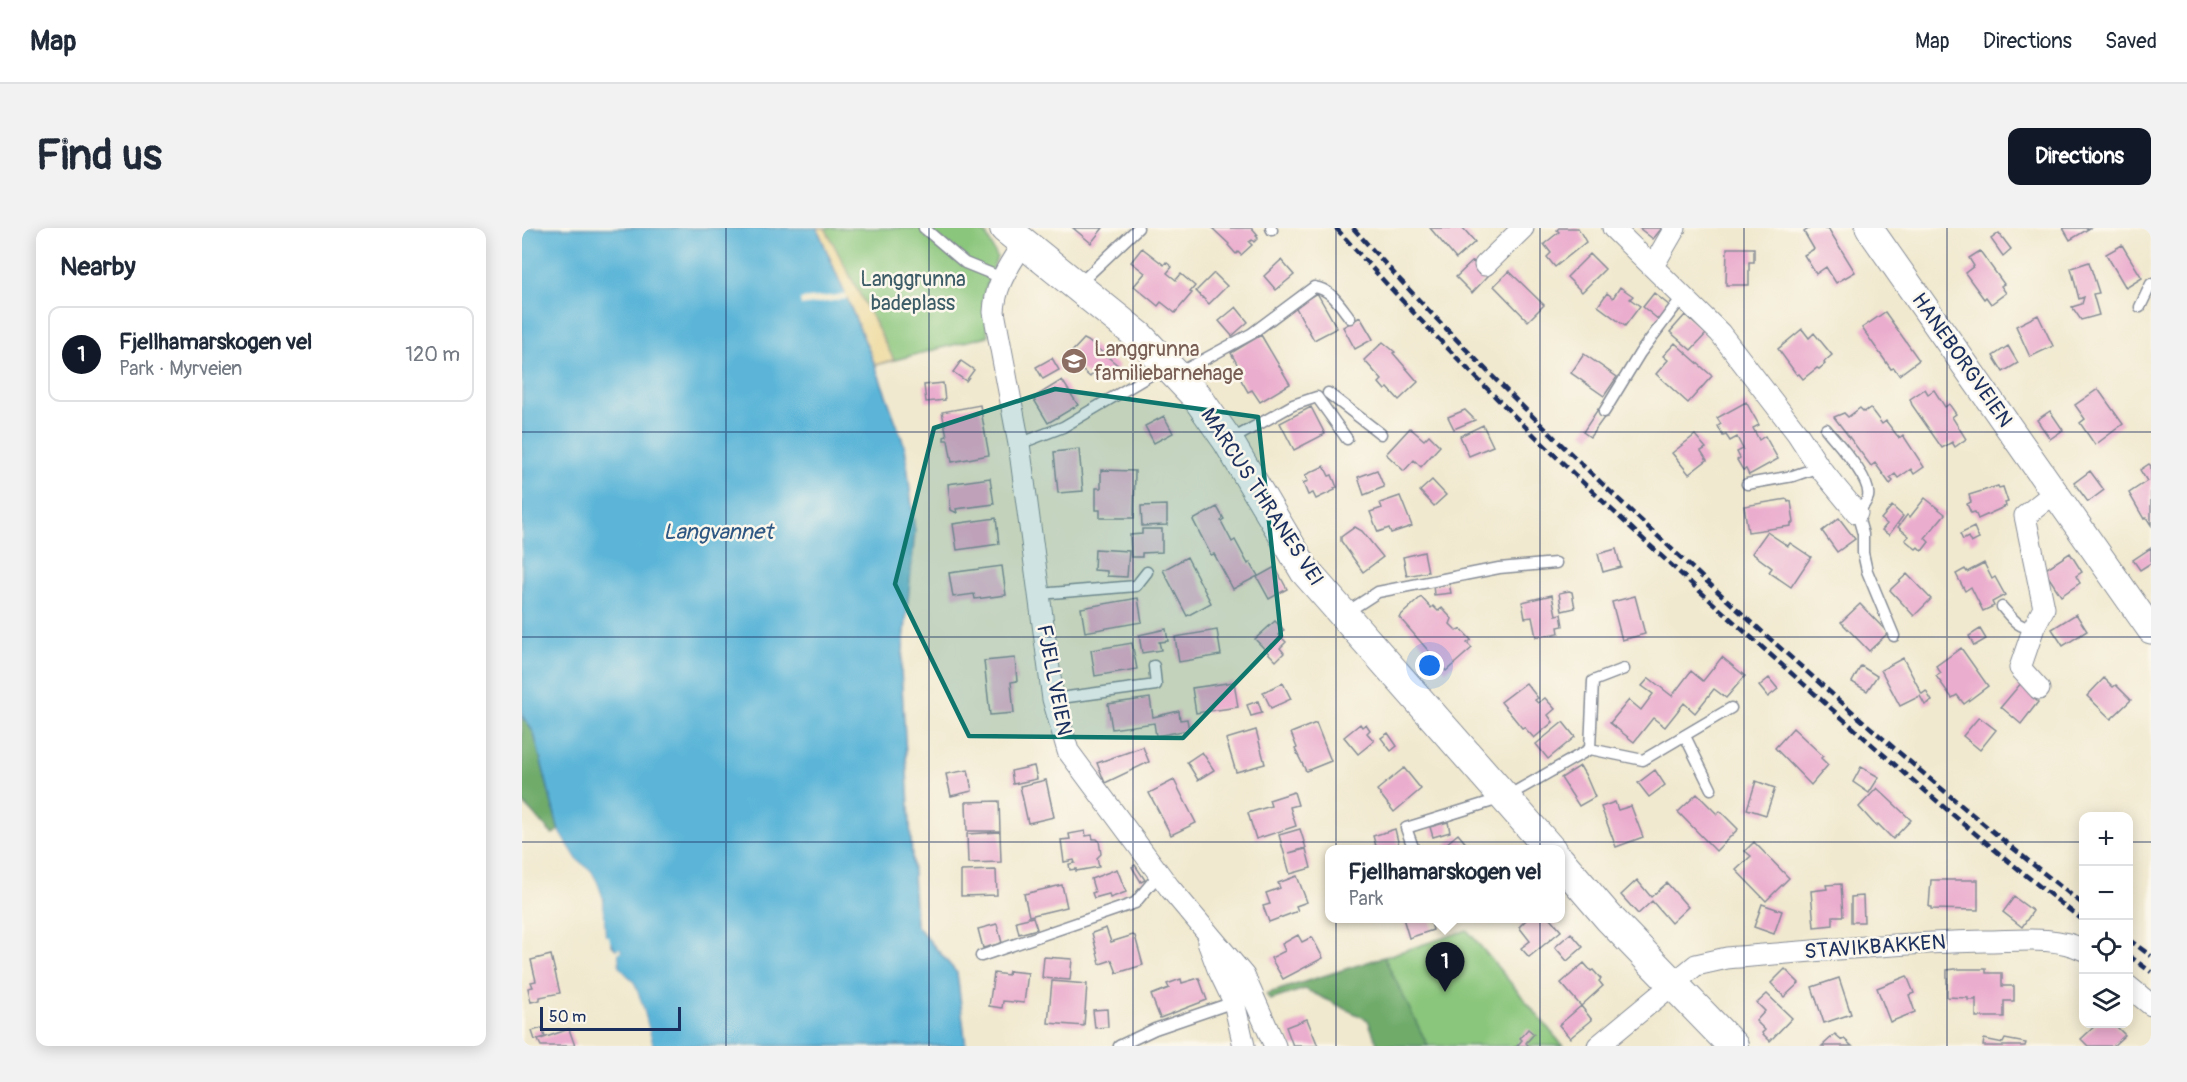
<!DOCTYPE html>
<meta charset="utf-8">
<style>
:root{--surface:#fff;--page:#f2f2f3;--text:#1f2937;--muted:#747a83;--line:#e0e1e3;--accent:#111827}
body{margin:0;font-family:Pangolin,sans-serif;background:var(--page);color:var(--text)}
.controls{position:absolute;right:18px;bottom:18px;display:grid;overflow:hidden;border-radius:12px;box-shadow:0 3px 15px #0003}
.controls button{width:54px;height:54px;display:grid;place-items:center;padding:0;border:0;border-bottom:2px solid var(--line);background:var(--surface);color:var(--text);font:30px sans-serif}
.scale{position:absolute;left:18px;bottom:15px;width:141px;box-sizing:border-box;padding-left:6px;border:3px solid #1b2f5e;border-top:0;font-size:16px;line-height:21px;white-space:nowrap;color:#1b2f5e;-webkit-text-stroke:4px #fbf7ec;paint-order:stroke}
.you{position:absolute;left:908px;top:438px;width:21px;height:21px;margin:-15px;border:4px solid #fff;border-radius:50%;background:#1a73e8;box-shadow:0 0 0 9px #1a73e833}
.badge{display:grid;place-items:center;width:39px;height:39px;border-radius:50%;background:var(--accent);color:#fff;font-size:20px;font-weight:700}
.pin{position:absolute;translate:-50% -50px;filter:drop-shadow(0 2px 3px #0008)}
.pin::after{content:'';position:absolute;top:32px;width:21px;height:18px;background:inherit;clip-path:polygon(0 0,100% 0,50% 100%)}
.popup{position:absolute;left:803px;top:617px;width:240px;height:78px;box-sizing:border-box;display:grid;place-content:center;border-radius:12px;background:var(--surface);filter:drop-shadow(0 2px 4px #0005);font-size:20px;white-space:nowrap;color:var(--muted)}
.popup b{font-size:22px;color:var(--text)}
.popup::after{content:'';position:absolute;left:50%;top:100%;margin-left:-12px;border:12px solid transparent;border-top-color:var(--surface)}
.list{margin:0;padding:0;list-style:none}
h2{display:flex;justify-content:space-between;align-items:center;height:78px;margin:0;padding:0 24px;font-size:26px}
h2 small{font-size:20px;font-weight:400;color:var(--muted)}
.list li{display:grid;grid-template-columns:39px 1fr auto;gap:18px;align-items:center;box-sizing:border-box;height:96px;margin:0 12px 12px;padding:0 12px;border:2px solid var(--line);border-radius:12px}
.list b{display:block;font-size:22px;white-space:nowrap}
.list p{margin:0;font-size:20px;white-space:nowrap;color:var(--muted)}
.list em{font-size:20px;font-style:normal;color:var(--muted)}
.icon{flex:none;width:33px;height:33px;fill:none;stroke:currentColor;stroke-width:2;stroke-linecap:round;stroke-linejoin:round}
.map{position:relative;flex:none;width:1629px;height:818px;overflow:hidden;border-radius:12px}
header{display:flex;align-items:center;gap:36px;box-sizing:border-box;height:84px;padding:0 30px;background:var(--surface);border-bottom:2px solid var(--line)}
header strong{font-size:28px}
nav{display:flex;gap:33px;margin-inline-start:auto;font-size:21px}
.intro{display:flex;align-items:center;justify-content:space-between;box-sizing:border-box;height:144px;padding:0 36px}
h1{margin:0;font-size:42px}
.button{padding:15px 27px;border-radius:12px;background:var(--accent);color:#fff;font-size:21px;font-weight:700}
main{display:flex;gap:36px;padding:0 36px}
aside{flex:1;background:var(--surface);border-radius:12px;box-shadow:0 3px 15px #0003}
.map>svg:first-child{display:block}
.green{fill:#8ac67b;stroke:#527a6c;stroke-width:1.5}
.forest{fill:#6fab6b;stroke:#456d64;stroke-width:1.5}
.sand{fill:#eeda9e;stroke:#84847e;stroke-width:1.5}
.water{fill:#5bb5d8;stroke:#3b729b;stroke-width:1.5}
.pier{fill:#f1e9cf}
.building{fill:#ebadce}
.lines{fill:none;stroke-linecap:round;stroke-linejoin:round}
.service-casing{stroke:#868c96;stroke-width:13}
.minor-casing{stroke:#868c96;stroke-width:23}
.tertiary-casing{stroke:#868c96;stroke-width:29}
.secondary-casing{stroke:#868c96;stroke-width:32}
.service{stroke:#fff;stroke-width:10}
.minor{stroke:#fff;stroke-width:21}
.tertiary{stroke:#fff;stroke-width:27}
.secondary{stroke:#fff;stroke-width:30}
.rail{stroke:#1b2f5e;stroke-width:4.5;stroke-dasharray:9 4.5;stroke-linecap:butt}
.marked{fill:#0f766e;fill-opacity:0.2;stroke:#0f766e;stroke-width:4.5;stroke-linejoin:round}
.grid{fill:none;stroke:#1b2f5e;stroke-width:1.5;stroke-opacity:0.55}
.labels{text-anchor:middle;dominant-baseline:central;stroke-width:5;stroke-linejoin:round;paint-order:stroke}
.park-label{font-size:21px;fill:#3c5c67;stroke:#fbf7ec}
.education-label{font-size:21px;fill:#785e54;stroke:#fbf7ec;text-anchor:start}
.street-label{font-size:21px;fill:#1b2f5e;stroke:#fbf7ec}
.water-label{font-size:22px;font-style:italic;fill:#2e5783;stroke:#fbf7ec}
</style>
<header>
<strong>Map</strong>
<nav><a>Map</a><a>Directions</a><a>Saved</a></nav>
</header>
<div class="intro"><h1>Find us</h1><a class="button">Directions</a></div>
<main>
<aside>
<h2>Nearby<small></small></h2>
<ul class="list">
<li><span class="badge">1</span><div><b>Fjellhamarskogen vel</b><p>Park · Myrveien</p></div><em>120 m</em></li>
</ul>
</aside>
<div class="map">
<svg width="1629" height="818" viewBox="0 0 1629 818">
<rect width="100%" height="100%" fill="#fbf7ec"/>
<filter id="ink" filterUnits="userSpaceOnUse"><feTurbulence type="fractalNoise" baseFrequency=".0167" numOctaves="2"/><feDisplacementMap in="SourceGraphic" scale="12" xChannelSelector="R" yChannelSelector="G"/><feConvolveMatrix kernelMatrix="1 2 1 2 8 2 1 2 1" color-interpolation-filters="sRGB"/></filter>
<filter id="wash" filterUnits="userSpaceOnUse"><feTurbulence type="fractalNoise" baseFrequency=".008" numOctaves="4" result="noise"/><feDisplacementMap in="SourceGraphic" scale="24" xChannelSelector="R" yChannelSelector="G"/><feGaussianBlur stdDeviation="1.35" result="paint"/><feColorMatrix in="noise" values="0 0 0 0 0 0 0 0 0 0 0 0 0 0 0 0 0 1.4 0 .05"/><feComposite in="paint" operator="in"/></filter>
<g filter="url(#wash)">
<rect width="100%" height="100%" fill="#f1e9cf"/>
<path class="green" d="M295,0H456L464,6L475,29L461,69L466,108L353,137Z
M945,702L1041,818H881L841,736Z"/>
<path class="forest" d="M0,487L12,505L37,603L30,606L0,574Z
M862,729L906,818H856L846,792L783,761L748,772L744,766Z"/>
<path class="sand" d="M295,0H303L372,132L353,137Z"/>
<path class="water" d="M0,0H295L353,137L383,219L393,304L379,442L394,697L435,745L444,818H131L120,776L112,755L97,739L96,725L99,723L98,721L94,722L83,708L81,671L75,654L69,643L55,632L37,603L12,505L0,487Z"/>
<path class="pier" d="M324,66L325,71L279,78L278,71Z
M37,603L55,632L69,643L75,654L81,671L83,708H87L89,718L94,722L98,720L99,724L96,725L97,739L112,755L120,776L131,818H127L117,777L109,756L95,740L93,725L87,719L84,711L81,709L78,671L72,655L66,645L52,634L35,604Z"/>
<g id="blocks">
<path class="building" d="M551,0H581L569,15Z
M690,0H730L736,7L734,8L736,10L732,14L730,12L727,14L730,17L719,27L716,24L714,26L706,17L707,16Z
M908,0H941L953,14L934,31Z
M1037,0H1056L1064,14L1033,39L1025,29L1029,25L1022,16L1037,4L1035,2Z
M1117,0H1140L1131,11Z
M1288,0H1306L1333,44L1314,55L1304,39L1294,46L1282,27L1292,21L1282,4Z
M1541,0H1568L1548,12Z
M1477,5L1489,21L1481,28L1469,11Z
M1600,17L1620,50L1604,60L1584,26Z
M620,20L642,37L644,34L650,39L645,45L654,52L659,46L673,58L668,64L670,65L653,85L639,74L636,78L612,58L623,45L609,34Z
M1205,20H1232V34H1227V57H1204Z
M1458,23L1482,56L1479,58L1484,65L1469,76L1464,69L1462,71L1443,45L1452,38L1447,30Z
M1068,26L1083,41L1060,64L1045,49Z
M759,32L772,47L754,62L742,48Z
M951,33L966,48L950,65L934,49Z
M1567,34L1577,65L1571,66L1577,87L1559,92L1550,79L1560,76L1562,69L1557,71L1549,40Z
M987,43L1022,77L1006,93L972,58Z
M692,45L705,58L687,76L674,63Z
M1098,59L1111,68L1108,71L1118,78L1103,98L1076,78L1085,65L1091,70Z
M795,65L815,100L792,112L773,78Z
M1132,65L1148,78L1137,92L1121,79Z
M714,79L726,94L710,108L697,93Z
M1363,84L1397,132L1377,147L1372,140L1369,141L1340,100Z
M1163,87L1184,106L1169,122L1148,104Z
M1516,87L1531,118L1508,129L1494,98Z
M838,89L851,111L833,121L821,99Z
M1280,101L1287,110L1292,105L1310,127L1302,134L1303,136L1297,141L1295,140L1281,151L1277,146L1275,147L1256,121Z
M739,107L768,156L738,174L730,162L726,164L715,145L719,143L709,125Z
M562,111L566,113L597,138L585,152L573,143L568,149L545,129Z
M861,114L873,124L871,125L896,154L877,172L866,160L863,162L857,155L860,152L842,132Z
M1153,115L1190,148L1166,175L1134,146L1146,132L1141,128Z
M1486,118L1496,135L1481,144L1471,128Z
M1062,126L1095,149L1082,168L1049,145Z
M530,130L537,142L521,151L514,139Z
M439,133L452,142L444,153L431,144Z
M540,152L556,177L526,195L511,170Z
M421,155L423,172L404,174L402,157Z
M1403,161L1406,166L1412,162L1423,179L1427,176L1434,186L1430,189L1444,211L1433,219L1430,214L1420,220L1390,177L1388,171Z
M1576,161L1601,196L1573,217L1558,195L1563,191L1553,177Z
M1224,174L1237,197L1231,200L1237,212L1243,208L1256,231L1227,247L1224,241L1221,242L1215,232L1218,230L1215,224L1221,221L1215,209L1208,213L1204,207L1201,208L1196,198L1199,196L1195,190Z
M458,177L467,227L430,234L426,212H422V209L425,208L420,184Z
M789,179L803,206L772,222L758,195Z
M1338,180L1342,184L1348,180L1360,196L1364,193L1377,210L1381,207L1402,239L1392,246L1389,241L1376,250L1373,246L1368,250L1371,253L1368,256L1353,235L1349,238L1312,189L1322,185L1326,189Z
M1076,181L1084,187L1068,209L1061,204Z
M943,182L953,192L932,201L926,189Z
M1528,183L1541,202L1528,211L1515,192Z
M642,188L651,205L632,215L623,198Z
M961,197L971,218L947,228L938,208Z
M888,200L902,212L907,207L918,218L899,239L892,232L882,243L864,226Z
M1173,207L1184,220L1179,223L1185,232L1167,246L1150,225Z
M557,221L561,263L536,265L532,224Z
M1627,236L1629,238V297L1624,289L1622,291L1607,265L1625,253L1618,242Z
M802,238L807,248L810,247L815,259L812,260L813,262L794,271L791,265L786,267L781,255L786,253L783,247Z
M579,242L613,243L612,290H578V282H574V260H579Z
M855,242L862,259L842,267L836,249Z
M1568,243L1582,262L1566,274L1552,255Z
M468,250L472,276L434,281L435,285L429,282L426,256Z
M910,252L924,267L912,278L898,263Z
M1476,258L1477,260L1481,259L1486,274L1483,275L1484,278L1456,291L1453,284L1449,285L1445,276L1449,274L1447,267Z
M878,268L890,298L869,305L867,300L856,304L848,284L860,280L858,275Z
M1403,270L1423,286L1403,310L1407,314L1400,323L1396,319L1394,321L1383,312L1387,308L1376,299L1385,287L1388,289Z
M1265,271L1266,274L1269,273L1272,295H1269V298L1226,304L1222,278Z
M645,277V297L620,298L619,278Z
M1370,278L1381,288L1367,307L1360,302L1365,296L1359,291Z
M695,279L702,291L699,293L710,314L713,312L726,336L728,334L736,348L711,361L692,326L689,327L671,292Z
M474,290L477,316L435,322L431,296Z
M1317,290L1333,311L1315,324L1300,303Z
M833,299L840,303L861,329L841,344L819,313V309Z
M1452,299L1457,311L1449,315L1446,309L1441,312L1438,306Z
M620,301H640V324L620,325V329H609L608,307L620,306Z
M1245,304L1266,318L1268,315L1289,329L1269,359L1247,344L1250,340L1230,325Z
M1629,320V335L1618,342L1611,332Z
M573,321L607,323L605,349L585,348V343L572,342Z
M1094,321L1099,339L1081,344L1076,326Z
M902,324L906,344L885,348L881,329Z
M1548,325L1560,344L1554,348L1558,355L1539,368L1522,342Z
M665,329L689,375L665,388L641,342Z
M1462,335L1470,351L1473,349L1483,367L1470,374L1472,378L1461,383L1449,359L1443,363L1434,346L1443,341L1445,344Z
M480,338L484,367L453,371L452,366L431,369L427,345Z
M753,339L765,361L747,371L735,349Z
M1385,346L1409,371L1392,388L1368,362Z
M927,355L929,365L912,367L911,357Z
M1047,363L1050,364L1053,380L1040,383L1037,365Z
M1030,367L1034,387L1039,386L1041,398L1036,399L1037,405L1014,409L1010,389L1003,390L1000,374Z
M1113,368L1123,406L1100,412L1090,374Z
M899,369L909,380L911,378L916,383L920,380L930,391L928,396L934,402L939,401L949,412L945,415L950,420L924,443L877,389Z
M616,370L620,394L563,404L559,380Z
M1338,376L1366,405L1347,423L1319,394Z
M1554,386L1565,403L1541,418L1530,401Z
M753,393L762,402L757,407L764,414L758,420L762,425L754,433L733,411Z
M644,401L646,413L637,414L639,422L620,425L617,407Z
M1458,401L1464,411L1452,418L1447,408Z
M695,402L699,427L657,434L653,409Z
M610,415L615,441L573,448L569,422Z
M1439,420L1466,458L1442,476L1435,467L1430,470L1414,448L1419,445L1414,438Z
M1200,429L1223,448L1204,470L1192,461L1173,485L1162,475L1143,499L1131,490L1112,514L1088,495L1107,472L1119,482L1131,466L1120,458L1127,450L1150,468L1169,443L1181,453Z
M493,430L495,453L489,454L492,485L468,487L462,433Z
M1381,430L1400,466L1404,463L1410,473L1403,477L1398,468L1378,478L1359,442Z
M1339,438L1355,448L1345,463L1330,454Z
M1247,450L1256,461L1246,469L1237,458Z
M1582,450L1591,459L1594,457L1609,472L1589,491L1565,468Z
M712,454L716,479L674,485L670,460Z
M1500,454L1514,465L1510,469L1516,474L1499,496L1479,479Z
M761,455L769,471L749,480L741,464Z
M1004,455L1016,470L1013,472L1016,475L1023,470L1033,481L1026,487L1031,494L1012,510L1002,499L1000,500L979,474Z
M628,470L631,489L657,483L658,492L665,491L667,502L634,508L632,495L590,501L586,476Z
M736,473L740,485L729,488L725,477Z
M1457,489L1474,502L1458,522L1441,508Z
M1041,494L1053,509L1026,531L1014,516Z
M794,495L809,533L784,543L773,521L775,520L769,505Z
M838,496L840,499L844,496L848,502L845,505L852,513L836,526L822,509Z
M1271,500L1301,528L1299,530L1306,537L1289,557L1253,520Z
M734,502L743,536L714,544L704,511Z
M866,505L875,518L869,523L859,510Z
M621,519L627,534L583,555L575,535Z
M680,524L692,542L676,552L665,534Z
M512,538L515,551L491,556L489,543Z
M1058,538L1064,548L1073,569L1057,578L1039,550Z
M1339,539L1357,549L1347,565L1331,554Z
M882,540L899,561L872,584L855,562Z
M446,542L450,563L429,568L424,546Z
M1133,542L1143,557L1127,569L1116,555Z
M524,552L532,589L506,595L498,558Z
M652,552L674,595L649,607L627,565Z
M1234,553L1253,560L1244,587L1225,581Z
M1355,560L1389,592L1371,611L1356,596L1354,598L1337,579Z
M772,564L776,577L768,579L774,598L734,611L726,585L749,578L747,572Z
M1175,566L1195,586L1198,583L1216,601L1194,623L1156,584Z
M477,573L478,603H445L444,574Z
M1093,574L1096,582L1109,578L1121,609L1094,619L1079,579Z
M926,594L928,604L911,609L908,599Z
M778,601L784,620L767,625L784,621L789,640L768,646L757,607Z
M873,601L878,622H851L850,619L854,618L851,608Z
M563,603L564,608L570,607L571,611H575L577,613L579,626L575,630L577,639L554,643V641L548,642L547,636L553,635L552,632L542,634L539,612L548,611L547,606Z
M478,604L479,634L446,635L445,606Z
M936,606L946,618L942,622H926L928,620L924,616Z
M1232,614L1267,650L1244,673L1214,642L1229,628L1223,623Z
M613,637L623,652L619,654L610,639Z
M595,641L604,664L588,670L587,666L572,670L570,665L573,664L569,651Z
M474,642L475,667L439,668V643Z
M775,648L785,674L774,678L776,683L747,694L741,678L748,676L744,665L758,660L756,655Z
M1115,652L1129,669L1145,655L1166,679L1149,695L1130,673L1116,686L1099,667Z
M1409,652H1456V682L1409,681V679H1407Z
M1319,656L1321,688H1311V697L1292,699L1289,663L1305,661L1304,657Z
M540,657L545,679L507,688L502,666Z
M1341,668L1342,694H1329V669Z
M1492,669L1511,683L1500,699L1481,684Z
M1240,676L1260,683L1252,706L1232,699Z
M511,689L515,701L497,706L494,693Z
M881,690H908L911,702L887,710Z
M1006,690H1028L1039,703L1007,729L999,720L1008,713L997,699Z
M475,696L480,715L461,720L456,701Z
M584,700L589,714L611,707L613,708L621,737L595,745L590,732L578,736L570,705Z
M1049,705L1061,719L1045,733L1033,719Z
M776,707L780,714L790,709L801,730L761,751L749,730L763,723L760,716Z
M29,727L38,765L18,769V772L9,774L6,760L11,759L9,754L14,753L9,732Z
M522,729L550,731L548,752L520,750Z
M1062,735L1069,743L1071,742L1079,751L1077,753L1081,758L1059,778L1039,755Z
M1263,741L1277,755L1262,769L1249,755Z
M1433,741H1464V745H1480V758H1492V773H1482V789H1454V770L1453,772H1446V770L1425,769V742Z
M487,743L506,745L502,775L481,773L480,780L467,778L472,745L486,747Z
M1385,748L1392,765L1387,767L1393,784L1368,794L1355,760Z
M677,750L685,772L638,790L629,767L647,760L645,756L659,751L660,755Z
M1317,750L1329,786L1302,795L1290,759Z
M530,753L565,756L562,798L526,795Z
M1245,766L1270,790L1248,813L1240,805L1243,802L1234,793L1243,783L1235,775Z
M1059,778L1070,792L1048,810L1037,797Z
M585,781L586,799L573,800L571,782Z
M785,791L796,818H771L764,799Z
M1575,796H1592L1603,807L1591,818H1566L1559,811Z
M20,800L23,809L13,812L10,803Z
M47,801L53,818H19L16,812Z
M1006,801L1012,806L1004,815L1007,818H995L1000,812L998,810Z
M1313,806L1320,812L1322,811L1330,818H1300Z
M1462,811L1481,815L1483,811L1504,815L1503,818H1461Z"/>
</g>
</g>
<g filter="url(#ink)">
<use href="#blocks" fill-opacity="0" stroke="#868c96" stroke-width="1.5"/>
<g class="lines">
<g class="service-casing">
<path id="service" d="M402,0L443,35L480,50
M749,0L750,2
M556,57L616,0
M1618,79L1629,56
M657,145L729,106L792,59C809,61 818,77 828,90
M806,165L859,206
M1082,184L1118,125L1161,68
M1304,201C1315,215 1350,251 1346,269C1344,275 1340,280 1335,285L1341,306V325L1345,343L1372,408
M707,213L771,177L795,169L825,211
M497,216L541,199L642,139
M1225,256L1271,248L1297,239
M517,366L614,358L625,344
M1480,379C1489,389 1497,402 1512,399
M822,386L856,364L977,340L1034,335
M531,471L634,457L632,438
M1163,508L1189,561
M1068,521L1121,532L1209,480
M892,622L884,600L984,569L1068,521L1071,453L1102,441
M459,728L613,675L637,646
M597,818L633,801L712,774"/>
</g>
<g class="minor-casing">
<path id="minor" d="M1091,0L1198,105L1275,205L1297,239L1335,285
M493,28C481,47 473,62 472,84L497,216L531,471L546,523L647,659L722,748L753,818
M963,37L1001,0
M1131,38L1153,0
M1517,461L1498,440L1512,399L1522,380L1503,288L1532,265
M686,714L696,741L712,774L722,818
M1606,758L1629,777
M1076,818L1174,737L1205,730C1291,723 1376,715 1462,713C1494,713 1533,707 1562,722"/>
</g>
<g class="tertiary-casing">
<path id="tertiary" d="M1347,0L1629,402"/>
</g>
<g class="secondary-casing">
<path id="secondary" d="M483,0L618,109L675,169L706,213L783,343L1029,622
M1038,633L1087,690L1211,818"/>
</g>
<use href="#service" class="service"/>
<use href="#minor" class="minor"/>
<use href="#tertiary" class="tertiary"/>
<use href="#secondary" class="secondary"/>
<path class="rail" d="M814,0C955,159 1110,304 1268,444C1364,529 1460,615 1562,693
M831,0C951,135 1081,259 1215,381C1328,483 1442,583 1562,677
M1606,711L1629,728
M1606,727L1629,744"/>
</g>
</g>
<path class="marked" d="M533,161L736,189L759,408L661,510L447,508L373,356L412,200Z"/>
<path class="grid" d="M204,0V818M407,0V818M611,0V818M814,0V818M1018,0V818M1222,0V818M1425,0V818M0,204H1629M0,409H1629M0,614H1562M1606,614H1629"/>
<defs>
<g id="school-disc" transform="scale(1.35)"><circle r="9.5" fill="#8d6e63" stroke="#fbf7ec"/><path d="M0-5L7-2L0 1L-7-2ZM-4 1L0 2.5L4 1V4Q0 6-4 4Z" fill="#fff"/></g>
</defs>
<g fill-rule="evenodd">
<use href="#school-disc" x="552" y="133"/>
</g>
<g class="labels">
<g class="park-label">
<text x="391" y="51">Langgrunna<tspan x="391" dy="24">badeplass</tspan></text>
</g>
<g class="education-label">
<text x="572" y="121">Langgrunna<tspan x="572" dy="24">familiebarnehage</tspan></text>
</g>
<g class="street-label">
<text transform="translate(1440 132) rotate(55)">HANEBORGVEIEN</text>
<text transform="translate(740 269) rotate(57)">MARCUS THRANES VEI</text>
<text transform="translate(532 452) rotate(79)">FJELLVEIEN</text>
<text transform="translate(1353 719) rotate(-4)">STAVIKBAKKEN</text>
</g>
<g class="water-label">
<text x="196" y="304">Langvannet</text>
</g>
</g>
</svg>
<div class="controls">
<button>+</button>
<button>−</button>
<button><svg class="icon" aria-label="locate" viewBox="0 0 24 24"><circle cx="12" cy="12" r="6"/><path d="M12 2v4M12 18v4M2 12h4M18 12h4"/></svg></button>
<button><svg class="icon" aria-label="layers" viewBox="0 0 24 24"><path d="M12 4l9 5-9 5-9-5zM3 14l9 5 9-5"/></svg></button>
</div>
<div class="scale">50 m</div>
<div class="you"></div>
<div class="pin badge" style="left:923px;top:764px">1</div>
<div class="popup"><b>Fjellhamarskogen vel</b>Park</div>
</div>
</main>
